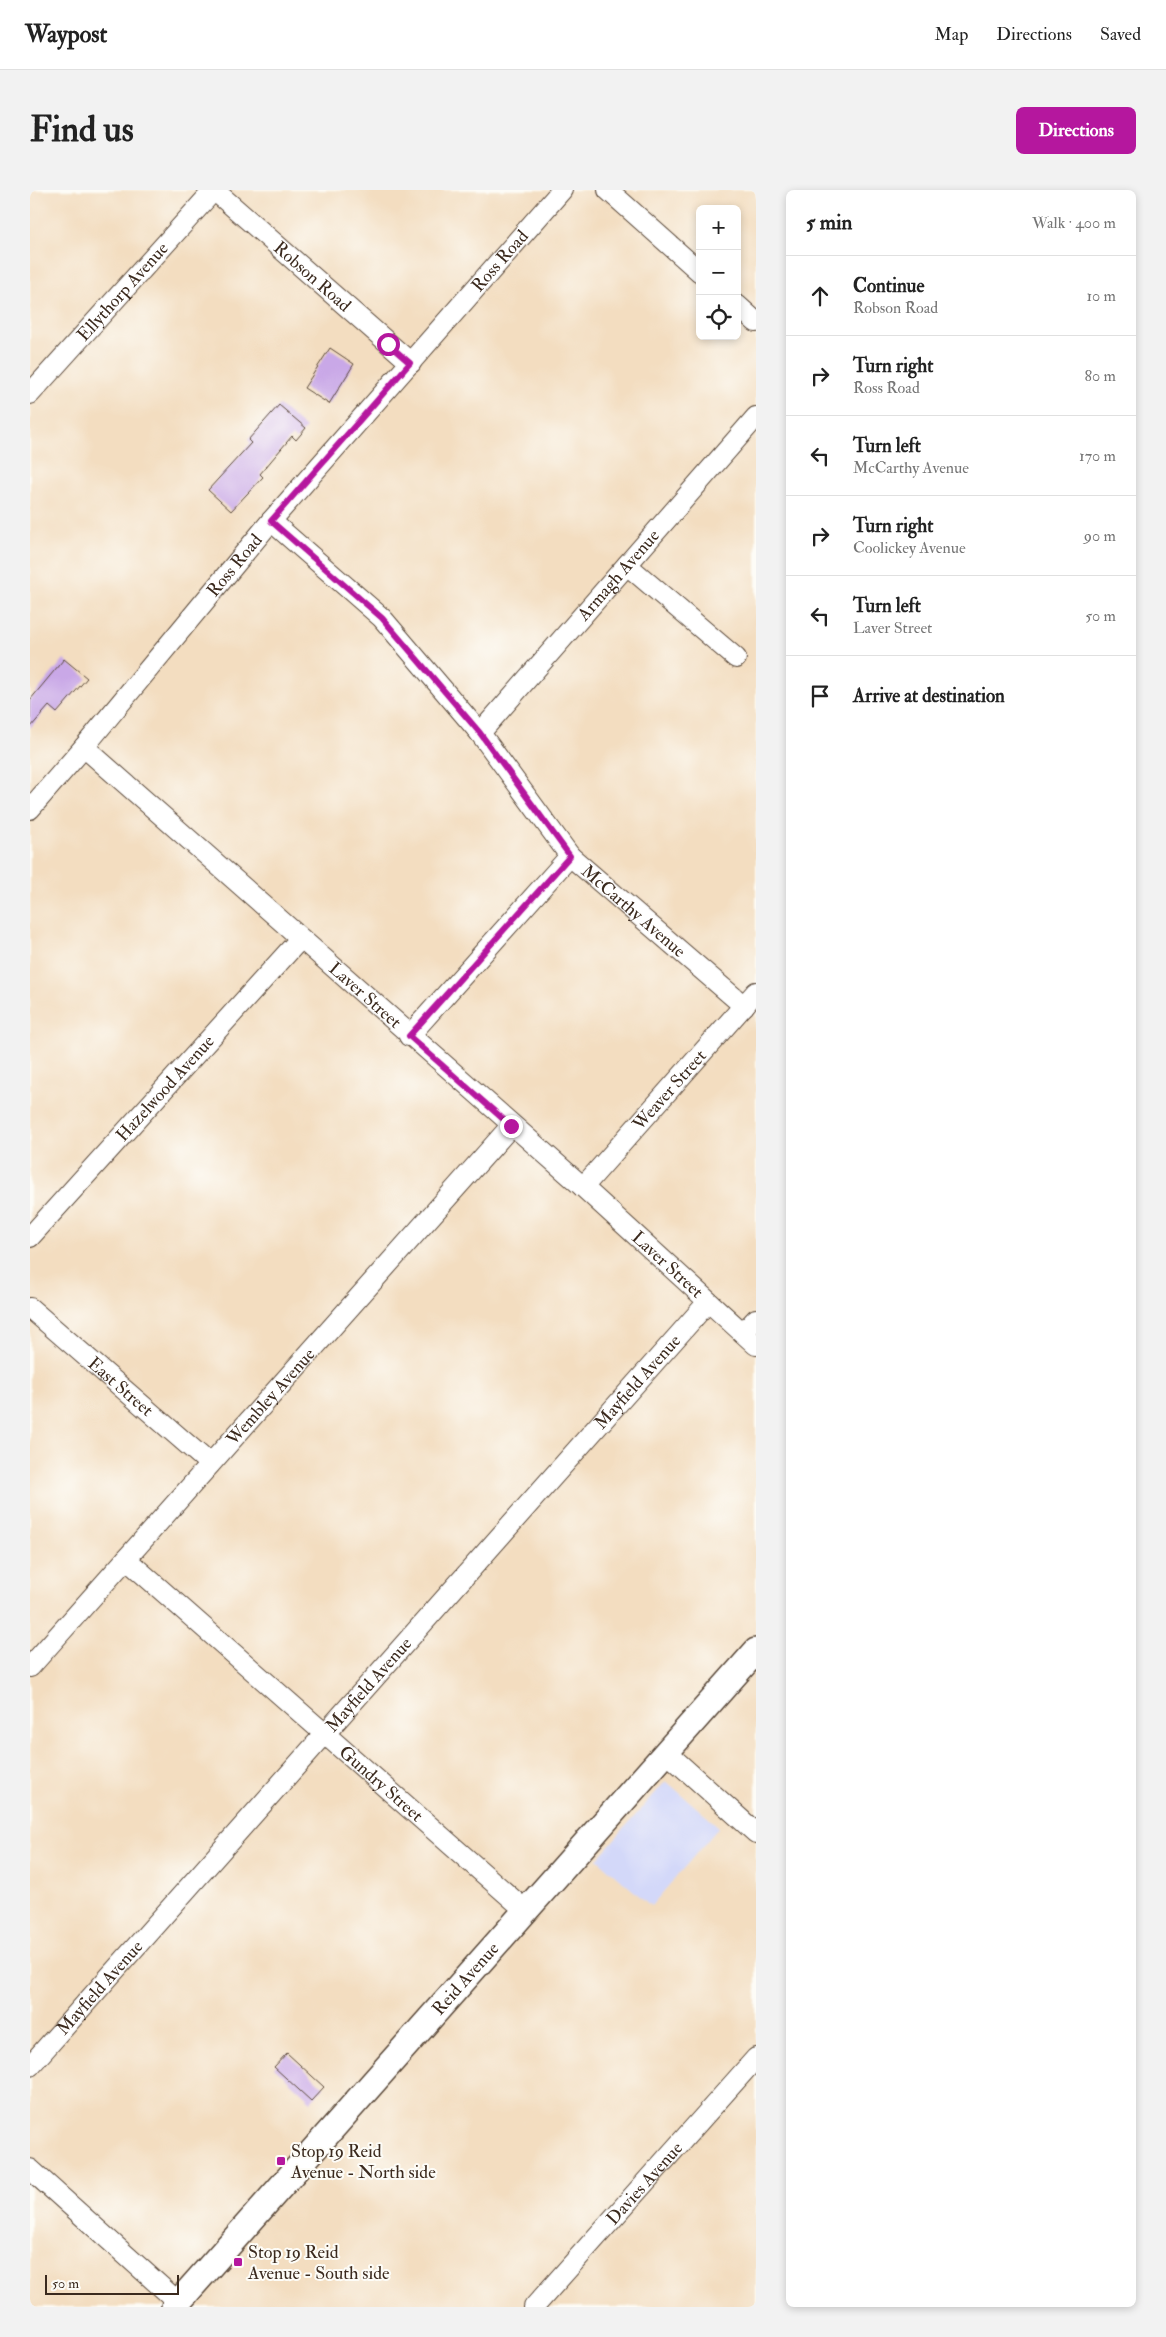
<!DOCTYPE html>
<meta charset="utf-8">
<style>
:root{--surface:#fff;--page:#f2f2f2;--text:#222;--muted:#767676;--line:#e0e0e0;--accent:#b5179e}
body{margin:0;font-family:"IM FELL Double Pica",serif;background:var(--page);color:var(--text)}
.controls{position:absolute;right:15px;top:15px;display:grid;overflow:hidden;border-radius:8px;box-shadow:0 2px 8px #0003}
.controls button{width:45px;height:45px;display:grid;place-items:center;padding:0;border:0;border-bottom:1px solid var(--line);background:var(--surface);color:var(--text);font:25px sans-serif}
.scale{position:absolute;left:15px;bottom:12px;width:134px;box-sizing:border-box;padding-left:5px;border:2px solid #3b2a1e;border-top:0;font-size:14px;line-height:18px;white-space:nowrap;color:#3b2a1e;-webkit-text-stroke:4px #fdfcf7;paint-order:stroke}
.stop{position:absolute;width:15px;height:15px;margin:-11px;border:4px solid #b5179e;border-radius:50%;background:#fff}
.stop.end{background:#b5179e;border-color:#fff;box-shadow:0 1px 5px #0008}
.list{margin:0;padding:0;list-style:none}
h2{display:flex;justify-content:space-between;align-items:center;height:65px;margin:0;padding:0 20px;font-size:21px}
h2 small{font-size:16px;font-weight:400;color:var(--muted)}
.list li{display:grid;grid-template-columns:32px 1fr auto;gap:15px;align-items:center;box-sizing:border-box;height:80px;padding:0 20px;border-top:1px solid var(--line)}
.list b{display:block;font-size:19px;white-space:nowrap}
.list p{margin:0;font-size:16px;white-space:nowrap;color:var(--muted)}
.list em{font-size:16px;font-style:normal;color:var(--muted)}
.icon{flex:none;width:28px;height:28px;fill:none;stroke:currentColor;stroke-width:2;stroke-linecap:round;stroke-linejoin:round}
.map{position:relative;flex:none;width:726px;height:2117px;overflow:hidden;border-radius:8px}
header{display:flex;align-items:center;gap:30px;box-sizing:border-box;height:70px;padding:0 25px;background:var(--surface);border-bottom:1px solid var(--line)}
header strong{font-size:24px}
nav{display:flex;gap:28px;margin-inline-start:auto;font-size:18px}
.intro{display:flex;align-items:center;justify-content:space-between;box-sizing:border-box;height:120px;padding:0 30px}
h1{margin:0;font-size:35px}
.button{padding:12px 22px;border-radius:8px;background:var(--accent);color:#fff;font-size:18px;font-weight:700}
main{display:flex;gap:30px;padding:0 30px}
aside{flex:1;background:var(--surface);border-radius:8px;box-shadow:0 2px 8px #0003}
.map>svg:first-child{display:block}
.built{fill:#d3d8f9}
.building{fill:#c9a8e7}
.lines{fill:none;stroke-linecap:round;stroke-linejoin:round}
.minor-casing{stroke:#574536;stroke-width:22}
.tertiary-casing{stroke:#574536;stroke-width:28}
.minor{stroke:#fff;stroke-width:20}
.tertiary{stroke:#fff;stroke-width:25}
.route{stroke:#b5179e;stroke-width:6}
.poi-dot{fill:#b5179e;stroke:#fdfcf7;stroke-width:2}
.labels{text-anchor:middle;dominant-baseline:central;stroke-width:4;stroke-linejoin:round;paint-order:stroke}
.street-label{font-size:18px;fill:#3b2a1e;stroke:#fdfcf7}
.poi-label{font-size:18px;fill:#3b2a1e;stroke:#fdfcf7;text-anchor:start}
</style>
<header>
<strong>Waypost</strong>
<nav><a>Map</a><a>Directions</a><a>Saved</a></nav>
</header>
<div class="intro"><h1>Find us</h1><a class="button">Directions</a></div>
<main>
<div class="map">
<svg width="726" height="2117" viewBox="0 0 726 2117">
<rect width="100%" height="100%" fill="#fdfcf7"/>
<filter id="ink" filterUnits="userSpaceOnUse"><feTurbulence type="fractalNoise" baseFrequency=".02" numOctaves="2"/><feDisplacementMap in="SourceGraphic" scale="10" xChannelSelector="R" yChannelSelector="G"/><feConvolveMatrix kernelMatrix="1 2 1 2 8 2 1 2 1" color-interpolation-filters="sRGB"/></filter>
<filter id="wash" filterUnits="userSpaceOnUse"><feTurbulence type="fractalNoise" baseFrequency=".0096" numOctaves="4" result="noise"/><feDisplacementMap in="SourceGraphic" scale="20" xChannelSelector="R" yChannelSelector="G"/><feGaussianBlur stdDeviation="1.12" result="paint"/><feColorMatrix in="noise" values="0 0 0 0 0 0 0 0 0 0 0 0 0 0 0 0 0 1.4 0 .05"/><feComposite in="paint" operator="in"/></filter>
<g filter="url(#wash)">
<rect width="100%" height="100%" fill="#f3ddc0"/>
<path class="built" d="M636,1591L689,1637L621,1716L567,1669Z"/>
<g id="blocks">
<path class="building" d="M300,158L324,174L299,214L274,198Z
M249,215L276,238L266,250L262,246L230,284L233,287L201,321L178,300L221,253L218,250Z
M34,469L57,488L27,523L19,516L0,538V510Z
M257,1863L294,1897L281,1911L244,1877Z"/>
</g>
</g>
<g filter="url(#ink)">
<use href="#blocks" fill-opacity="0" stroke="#574536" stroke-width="1"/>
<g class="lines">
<g class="minor-casing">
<g id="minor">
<path id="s1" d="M184,0L381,173"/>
<path d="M578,0L670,82"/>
<path d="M707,115L726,132"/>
<path id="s2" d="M0,204L184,0"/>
<path id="s3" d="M241,331L352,428L450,543L540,666L714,816"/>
<path d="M597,375L706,468"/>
<path id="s4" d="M450,543L726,227"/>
<path id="s5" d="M54,557L553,997L726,1155"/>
<path id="s6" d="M0,619L54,557L241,331L532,0"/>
<path d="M379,846L540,666"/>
<path id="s7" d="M553,997L726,802"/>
<path id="s8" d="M0,1047L270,749"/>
<path id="s9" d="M0,1118L180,1274"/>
<path d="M713,1143L726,1129"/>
<path id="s10" d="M96,1369L495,1720"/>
<path id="s11" d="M0,1477L481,936"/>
<path d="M635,1561L726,1643"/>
<path id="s12" d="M0,1876L678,1112"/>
<path d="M0,1979L148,2112"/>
<path id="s13" d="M504,2117L726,1868"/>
</g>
</g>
<g class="tertiary-casing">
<g id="tertiary">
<path id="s14" d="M144,2117L726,1461"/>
</g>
</g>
<use href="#minor" class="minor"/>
<use href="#tertiary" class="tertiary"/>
</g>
</g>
<g class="lines" filter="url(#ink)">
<path class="route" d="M358,154L380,173L241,331L352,428L450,543L540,666L379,846L481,936"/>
</g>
<g class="poi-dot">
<rect x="246" y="1966" width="10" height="10" rx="2.5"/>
<rect x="203" y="2067" width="10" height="10" rx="2.5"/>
</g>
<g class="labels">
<g class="street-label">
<text stroke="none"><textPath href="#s6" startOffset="722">Ross Road</textPath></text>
<text stroke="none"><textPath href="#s1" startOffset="131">Robson Road</textPath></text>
<text stroke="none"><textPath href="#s2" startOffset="138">Ellythorp Avenue</textPath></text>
<text stroke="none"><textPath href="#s6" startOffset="318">Ross Road</textPath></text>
<text stroke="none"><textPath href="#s4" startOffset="210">Armagh Avenue</textPath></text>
<text stroke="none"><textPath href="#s3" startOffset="535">McCarthy Avenue</textPath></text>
<text stroke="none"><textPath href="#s5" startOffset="375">Laver Street</textPath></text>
<text stroke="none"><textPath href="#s8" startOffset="201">Hazelwood Avenue</textPath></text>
<text stroke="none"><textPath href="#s7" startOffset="130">Weaver Street</textPath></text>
<text stroke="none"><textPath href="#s5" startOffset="780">Laver Street</textPath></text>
<text stroke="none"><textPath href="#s12" startOffset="915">Mayfield Avenue</textPath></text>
<text stroke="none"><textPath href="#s9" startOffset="120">East Street</textPath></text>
<text stroke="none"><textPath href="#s11" startOffset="362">Wembley Avenue</textPath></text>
<text stroke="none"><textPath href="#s12" startOffset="510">Mayfield Avenue</textPath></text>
<text stroke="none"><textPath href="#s10" startOffset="340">Gundry Street</textPath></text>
<text stroke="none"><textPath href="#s14" startOffset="439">Reid Avenue</textPath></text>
<text stroke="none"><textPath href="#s12" startOffset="105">Mayfield Avenue</textPath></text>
<text stroke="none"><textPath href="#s13" startOffset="166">Davies Avenue</textPath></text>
</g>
<g class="poi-label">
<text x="261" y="1961">Stop 19 Reid<tspan x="261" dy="21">Avenue - North side</tspan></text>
<text x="218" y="2062">Stop 19 Reid<tspan x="218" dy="21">Avenue - South side</tspan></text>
</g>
</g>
</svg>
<div class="controls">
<button>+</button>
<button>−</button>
<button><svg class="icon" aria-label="locate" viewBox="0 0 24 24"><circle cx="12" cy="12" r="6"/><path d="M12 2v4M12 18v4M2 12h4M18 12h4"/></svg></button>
</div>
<div class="scale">50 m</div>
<div class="stop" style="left:358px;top:154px"></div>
<div class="stop end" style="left:481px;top:936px"></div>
</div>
<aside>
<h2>5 min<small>Walk · 400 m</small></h2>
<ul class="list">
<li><svg class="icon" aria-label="ahead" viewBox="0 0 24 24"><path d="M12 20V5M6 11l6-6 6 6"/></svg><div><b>Continue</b><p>Robson Road</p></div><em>10 m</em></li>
<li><svg class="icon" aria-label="right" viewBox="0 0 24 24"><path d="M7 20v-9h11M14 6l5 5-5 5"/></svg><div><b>Turn right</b><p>Ross Road</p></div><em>80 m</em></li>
<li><svg class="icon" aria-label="left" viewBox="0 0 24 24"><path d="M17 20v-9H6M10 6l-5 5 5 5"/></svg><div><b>Turn left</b><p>McCarthy Avenue</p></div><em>170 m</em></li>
<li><svg class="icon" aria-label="right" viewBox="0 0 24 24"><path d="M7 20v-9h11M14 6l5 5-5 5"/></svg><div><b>Turn right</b><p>Coolickey Avenue</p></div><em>90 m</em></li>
<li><svg class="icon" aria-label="left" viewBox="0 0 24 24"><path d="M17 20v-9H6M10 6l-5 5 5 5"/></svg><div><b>Turn left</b><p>Laver Street</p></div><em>50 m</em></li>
<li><svg class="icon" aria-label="arrive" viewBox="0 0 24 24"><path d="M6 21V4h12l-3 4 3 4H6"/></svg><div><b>Arrive at destination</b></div></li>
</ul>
</aside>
</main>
